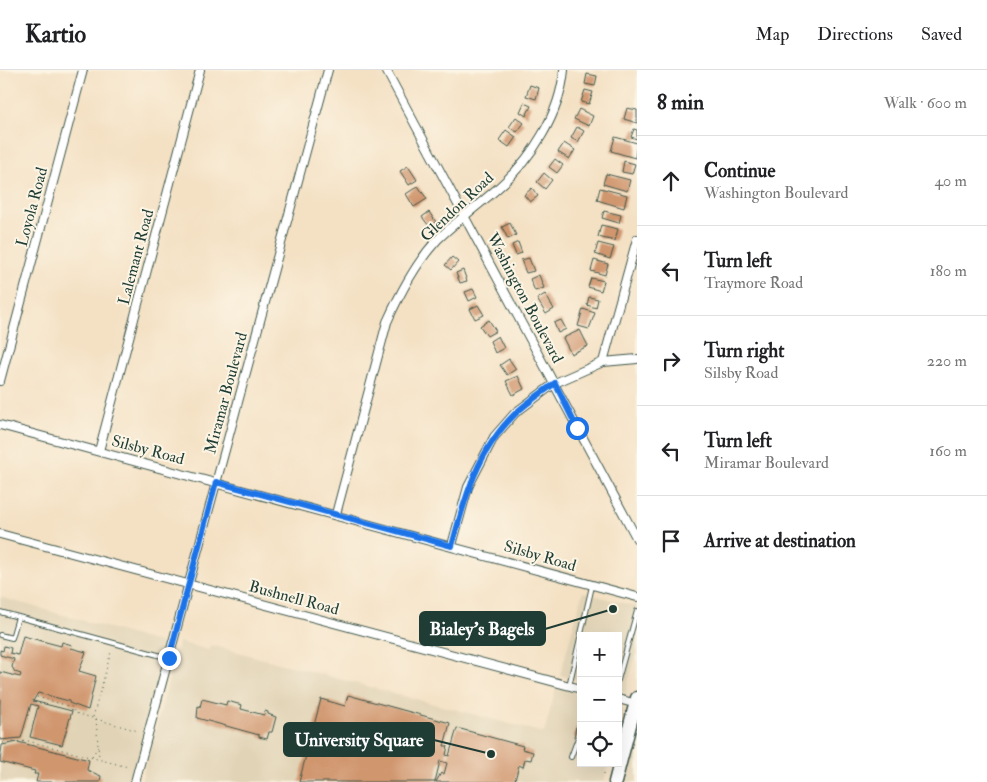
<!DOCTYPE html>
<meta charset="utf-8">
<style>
:root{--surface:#fff;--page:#f6f6f6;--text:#202124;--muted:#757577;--line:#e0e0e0}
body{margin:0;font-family:"IM FELL Double Pica",serif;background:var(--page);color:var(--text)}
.controls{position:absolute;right:15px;bottom:15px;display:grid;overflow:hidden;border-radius:0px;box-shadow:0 5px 20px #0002}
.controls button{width:45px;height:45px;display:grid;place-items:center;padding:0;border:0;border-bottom:1px solid var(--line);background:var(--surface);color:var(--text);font:25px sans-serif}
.stop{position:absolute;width:15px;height:15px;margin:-11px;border:4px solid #1a73e8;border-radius:50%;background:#fff}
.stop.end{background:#1a73e8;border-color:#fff;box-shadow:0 1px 5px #0008}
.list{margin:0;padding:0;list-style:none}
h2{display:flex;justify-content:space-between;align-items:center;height:65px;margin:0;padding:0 20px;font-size:21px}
h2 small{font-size:16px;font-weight:400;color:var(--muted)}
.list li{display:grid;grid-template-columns:32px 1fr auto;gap:15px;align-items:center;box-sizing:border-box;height:90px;padding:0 20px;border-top:1px solid var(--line)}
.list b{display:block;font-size:19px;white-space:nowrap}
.list p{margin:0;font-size:16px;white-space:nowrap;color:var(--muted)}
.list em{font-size:16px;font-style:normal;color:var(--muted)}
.icon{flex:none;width:28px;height:28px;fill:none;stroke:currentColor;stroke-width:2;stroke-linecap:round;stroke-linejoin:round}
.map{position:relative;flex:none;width:637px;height:712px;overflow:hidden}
header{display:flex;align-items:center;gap:30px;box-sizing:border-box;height:70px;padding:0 25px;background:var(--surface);border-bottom:1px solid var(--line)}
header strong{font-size:24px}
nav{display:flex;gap:28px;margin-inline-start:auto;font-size:18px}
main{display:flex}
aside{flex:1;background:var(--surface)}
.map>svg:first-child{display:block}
.built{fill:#e1d3b5}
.building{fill:#d0966e}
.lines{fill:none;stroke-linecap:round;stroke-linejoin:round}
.service-casing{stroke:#3f564a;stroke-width:6}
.minor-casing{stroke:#3f564a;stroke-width:10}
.primary-casing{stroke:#3f564a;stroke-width:15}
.path{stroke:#3f564a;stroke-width:1;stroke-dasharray:1 4;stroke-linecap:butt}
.service{stroke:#fff;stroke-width:4}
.minor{stroke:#fff;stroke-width:8}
.primary{stroke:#fff;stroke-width:12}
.route{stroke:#1a73e8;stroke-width:6}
.labels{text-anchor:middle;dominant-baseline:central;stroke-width:4;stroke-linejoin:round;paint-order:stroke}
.street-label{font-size:16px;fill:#1f3d34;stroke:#fcf5e5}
.leader{fill:none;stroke:#1f3d34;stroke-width:2}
.callout-dot{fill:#1f3d34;stroke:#fcf5e5;stroke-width:2}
.callout{fill:#1f3d34;stroke:#1f3d34;stroke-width:2}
.callout-label{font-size:18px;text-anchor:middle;font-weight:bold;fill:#fff}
</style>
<header>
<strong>Kartio</strong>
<nav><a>Map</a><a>Directions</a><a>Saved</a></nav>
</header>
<main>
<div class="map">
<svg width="637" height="712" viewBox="0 0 637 712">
<rect width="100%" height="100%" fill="#fcf5e5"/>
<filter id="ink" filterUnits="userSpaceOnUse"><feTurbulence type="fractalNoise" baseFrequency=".02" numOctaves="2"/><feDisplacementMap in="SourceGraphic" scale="10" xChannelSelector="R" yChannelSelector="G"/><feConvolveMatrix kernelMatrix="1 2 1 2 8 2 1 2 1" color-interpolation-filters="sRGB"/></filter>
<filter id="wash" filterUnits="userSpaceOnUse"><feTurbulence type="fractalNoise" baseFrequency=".0096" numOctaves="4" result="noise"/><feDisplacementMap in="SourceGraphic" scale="20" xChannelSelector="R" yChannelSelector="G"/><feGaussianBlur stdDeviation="1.12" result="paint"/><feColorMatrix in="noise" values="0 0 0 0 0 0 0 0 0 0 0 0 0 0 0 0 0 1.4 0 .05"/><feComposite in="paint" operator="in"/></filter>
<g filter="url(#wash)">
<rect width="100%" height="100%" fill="#f4e1c4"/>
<path class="built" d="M583,522L637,537V580L625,623L618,621V566H581V611L560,605Z
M0,527L172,576L135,712H0Z
M179,572L209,580L211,575L544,663L556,618L581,624V693H608L604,712H141Z
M637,629V712H615Z
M618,635L624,642L618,665Z"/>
<g id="blocks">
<path class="building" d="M587,4L597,6L595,16L585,14Z
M530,15L539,18L536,29L526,26Z
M585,20L593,22L589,34L581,32Z
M524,33L531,36L526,46L520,42Z
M627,38L637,40V53L624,49Z
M579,39L593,46L589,56L574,49Z
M516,47L524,53L517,62L509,57Z
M577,57L584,61L578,72L571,68Z
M634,59L637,60V69L631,67Z
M506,60L516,67L509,77L499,70Z
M615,67L637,73L635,88L611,81Z
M564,73L575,80L569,89L558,82Z
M555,89L563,95L557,103L549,97Z
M624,91L635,94L632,104L622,102Z
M408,96L417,110L409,115L400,101Z
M544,103L552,110L545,119L537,112Z
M606,104L630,110L627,121L603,114Z
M418,116L427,129L414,137L406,124Z
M532,118L538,126L530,132L524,125Z
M600,118L627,125L624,138L597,130Z
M604,141L621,145L619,153L602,148Z
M429,142L436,152L429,156L422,147Z
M510,153L516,165L508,169L502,157Z
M601,155L618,159L615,171L598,167Z
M518,172L522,183L516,185L512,175Z
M598,173L614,177L610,189L595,184Z
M452,187L458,192L451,200L445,195Z
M529,188L534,201L526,203L521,190Z
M594,190L608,194L605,205L591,201Z
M463,200L467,211L460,213L456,203Z
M539,205L544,218L535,221L530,209Z
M591,208L604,211L601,221L588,217Z
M473,219L477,227L469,231L465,222Z
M545,224L554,239L546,244L537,229Z
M589,227L598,229L596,238L587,235Z
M478,235L484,245L475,249L470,239Z
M583,239L595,243L589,259L578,256Z
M489,250L496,261L487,266L480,256Z
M561,250L566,259L558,263L554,253Z
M580,260L588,276L571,284L563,268Z
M498,266L504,278L495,283L490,271Z
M509,289L516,299L507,305L500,295Z
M518,306L524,319L513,325L506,311Z
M23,566L61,576L62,572L72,575L71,578L86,582L79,601L96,606L88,640L69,633V631L38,623L33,631L72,641L62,675L30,667L38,636L31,634L21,668L0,670V602L20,607L21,604L15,602L12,597L14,589L0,585V580L3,581L4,576L11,578L10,583L18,585Z
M348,625L450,653L444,676H448L446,685L449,686L457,658L523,676L522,679L533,682L531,690L525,689L523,697L519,695L515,710L518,712H436L441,703L444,704L447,693L440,691L435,712H299L321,629L345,636Z
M202,629L226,635L227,631L242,635L241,639L264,645L265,641L268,642V644L276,647L272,662H269L267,669L259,667V665L197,648L198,636L200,637Z
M576,657L581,658V669L574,667Z
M18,672L89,690L87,700L101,706L100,712H36L38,704H34L35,701L0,692L2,675Z"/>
</g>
</g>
<g filter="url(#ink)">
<use href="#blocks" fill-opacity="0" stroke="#3f564a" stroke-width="1"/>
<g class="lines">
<g class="service-casing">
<path id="service" d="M0,542L169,588
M0,565L12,568L18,547
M618,610L637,541
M569,616L592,516
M580,658L581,657
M571,687L578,668"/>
</g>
<g class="minor-casing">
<path id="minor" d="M386,0L637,469
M603,292L637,169
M0,311L83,0
M0,355L637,527
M99,381L200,0
M336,444L387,252C400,223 415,194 437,170C456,151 478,136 498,118C532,89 560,44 564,0
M0,464L581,619
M452,475L468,417L494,367L515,343L555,313L603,292L637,289
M618,629L637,634
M135,712L328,0"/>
</g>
<g class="primary-casing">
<path id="primary" d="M615,712L637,628"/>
</g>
<path class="path" d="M37,627L72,637L75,643L138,661
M93,647L111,582
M96,649L99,688
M3,673L28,671L128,697
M92,686L98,677
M604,704L605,700"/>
<use href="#service" class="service"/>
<use href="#minor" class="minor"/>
<use href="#primary" class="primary"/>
</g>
</g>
<g class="lines" filter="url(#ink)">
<path class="route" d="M169,588L216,412L452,476C465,427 478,380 515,344C527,332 542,323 555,313L577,358"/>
</g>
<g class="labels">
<g class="street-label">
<text transform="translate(32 137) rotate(-75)">Loyola Road</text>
<text transform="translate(457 137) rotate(-43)">Glendon Road</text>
<text transform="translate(136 187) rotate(-75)">Lalemant Road</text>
<text transform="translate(525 228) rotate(62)">Washington Boulevard</text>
<text transform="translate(226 323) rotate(-75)">Miramar Boulevard</text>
<text transform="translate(148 380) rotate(15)">Silsby Road</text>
<text transform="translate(540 486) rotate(16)">Silsby Road</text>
<text transform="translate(294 528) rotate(15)">Bushnell Road</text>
</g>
</g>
<path class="leader" d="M613 539L545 559M491 684L434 670"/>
<g class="callout-dot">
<circle cx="613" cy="539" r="5"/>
<circle cx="491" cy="684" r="5"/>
</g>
<g class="callout">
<rect x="420" y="542" width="125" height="33" rx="5"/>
<rect x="284" y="653" width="150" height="33" rx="5"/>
</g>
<g class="callout-label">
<text x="482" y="565">Bialey's Bagels</text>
<text x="359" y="676">University Square</text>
</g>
</svg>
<div class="controls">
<button>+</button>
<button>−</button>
<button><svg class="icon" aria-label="locate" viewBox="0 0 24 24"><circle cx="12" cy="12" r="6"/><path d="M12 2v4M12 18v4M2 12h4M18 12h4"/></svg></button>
</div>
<div class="stop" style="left:577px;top:358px"></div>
<div class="stop end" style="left:169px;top:588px"></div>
</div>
<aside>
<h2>8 min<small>Walk · 600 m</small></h2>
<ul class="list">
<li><svg class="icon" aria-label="ahead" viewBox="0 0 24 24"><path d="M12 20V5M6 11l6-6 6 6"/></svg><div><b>Continue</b><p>Washington Boulevard</p></div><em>40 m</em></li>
<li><svg class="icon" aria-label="left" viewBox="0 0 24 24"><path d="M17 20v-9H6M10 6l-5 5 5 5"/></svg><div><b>Turn left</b><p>Traymore Road</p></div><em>180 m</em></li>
<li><svg class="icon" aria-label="right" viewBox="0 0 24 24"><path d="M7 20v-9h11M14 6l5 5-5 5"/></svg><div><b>Turn right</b><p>Silsby Road</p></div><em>220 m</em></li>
<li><svg class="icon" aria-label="left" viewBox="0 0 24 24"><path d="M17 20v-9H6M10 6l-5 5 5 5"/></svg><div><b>Turn left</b><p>Miramar Boulevard</p></div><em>160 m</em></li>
<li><svg class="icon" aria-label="arrive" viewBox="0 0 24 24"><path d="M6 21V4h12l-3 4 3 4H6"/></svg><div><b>Arrive at destination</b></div></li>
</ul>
</aside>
</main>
